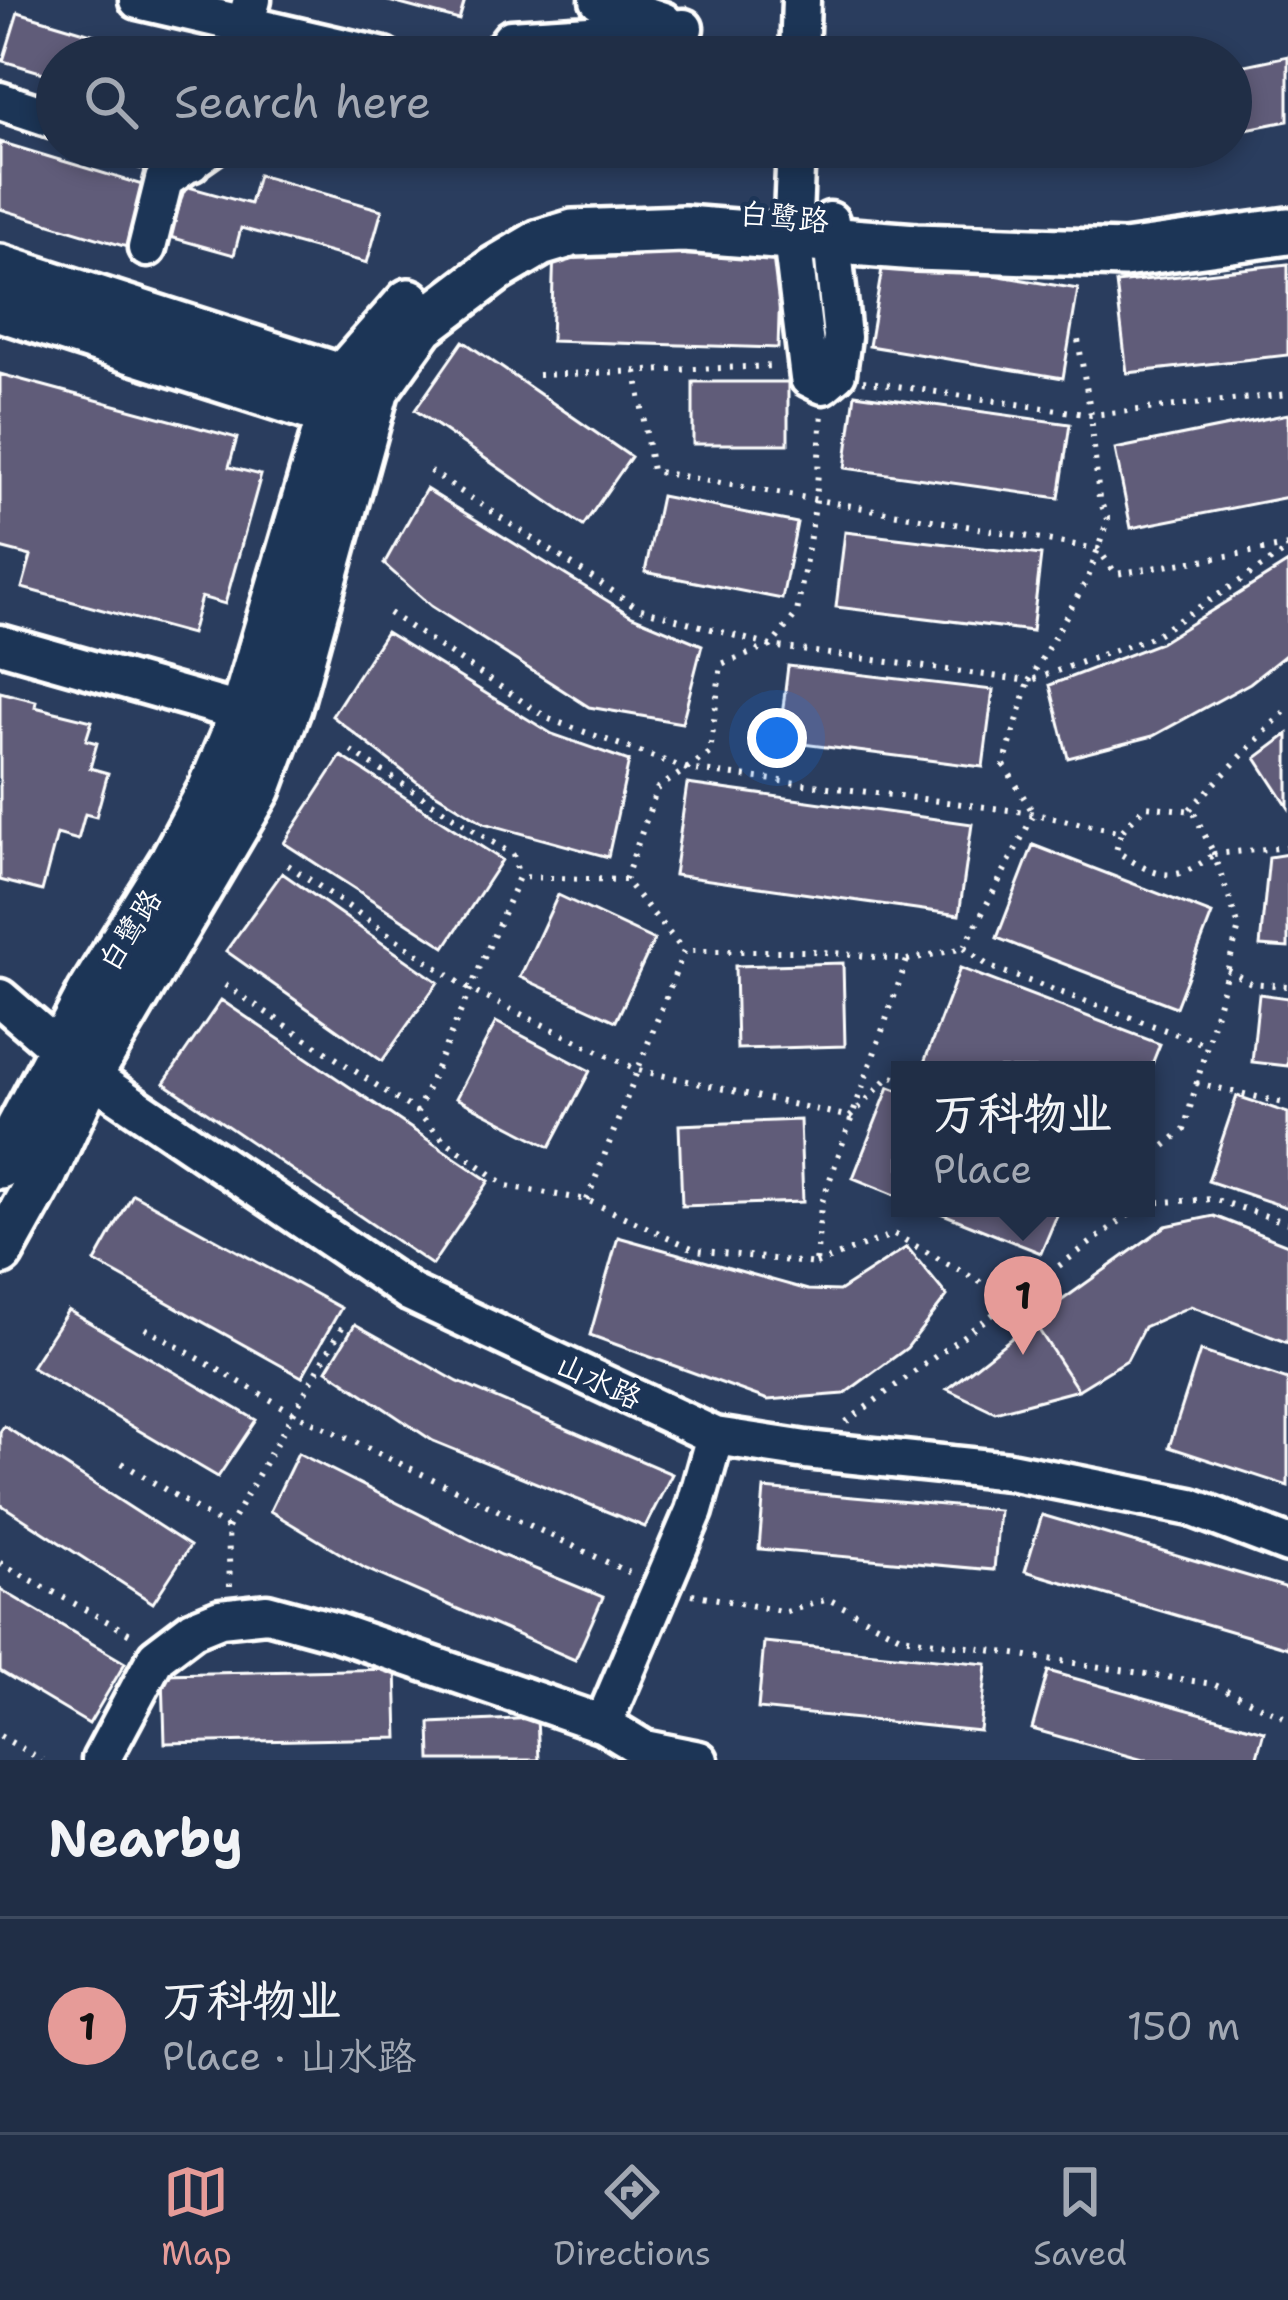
<!DOCTYPE html>
<meta charset="utf-8">
<style>
:root{--surface:#202e46;--page:#2d3a51;--text:#f1f3f6;--muted:#a2a8b3;--line:#3d4a5f;--accent:#e69b98}
body{margin:0;font-family:"Shantell Sans","LXGW WenKai TC",sans-serif;background:var(--page);color:var(--text)}
.you{position:absolute;left:777px;top:738px;width:42px;height:42px;margin:-30px;border:9px solid #fff;border-radius:50%;background:#1a73e8;box-shadow:0 0 0 18px #1a73e833}
.badge{display:grid;place-items:center;width:78px;height:78px;border-radius:50%;background:var(--accent);color:#111;font-size:39px;font-weight:700}
.pin{position:absolute;translate:-50% -99px;filter:drop-shadow(0 3px 6px #0008)}
.pin::after{content:'';position:absolute;top:63px;width:42px;height:36px;background:inherit;clip-path:polygon(0 0,100% 0,50% 100%)}
.popup{position:absolute;left:891px;top:1061px;width:264px;height:156px;box-sizing:border-box;display:grid;place-content:center;border-radius:0px;background:var(--surface);filter:drop-shadow(0 3px 9px #0005);font-size:39px;white-space:nowrap;color:var(--muted)}
.popup b{font-size:45px;color:var(--text)}
.popup::after{content:'';position:absolute;left:50%;top:100%;margin-left:-24px;border:24px solid transparent;border-top-color:var(--surface)}
.list{margin:0;padding:0;list-style:none}
h2{display:flex;justify-content:space-between;align-items:center;height:156px;margin:0;padding:0 48px;font-size:51px}
h2 small{font-size:39px;font-weight:400;color:var(--muted)}
.list li{display:grid;grid-template-columns:78px 1fr auto;gap:36px;align-items:center;box-sizing:border-box;height:216px;padding:0 48px;border-top:3px solid var(--line)}
.list b{display:block;font-size:45px;white-space:nowrap}
.list p{margin:0;font-size:39px;white-space:nowrap;color:var(--muted)}
.list em{font-size:39px;font-style:normal;color:var(--muted)}
.icon{flex:none;width:66px;height:66px;fill:none;stroke:currentColor;stroke-width:2;stroke-linecap:round;stroke-linejoin:round}
.map{position:relative;flex:none;width:1288px;height:1760px;overflow:hidden}
.search{position:absolute;background:var(--surface);box-shadow:0 6px 18px #0003;left:36px;right:36px;top:36px;height:132px;display:flex;align-items:center;gap:30px;box-sizing:border-box;padding:0 42px;border-radius:66px;color:var(--muted);font-size:45px}
.sheet{height:372px;background:var(--surface)}
nav{display:flex;justify-content:space-around;align-items:center;box-sizing:border-box;height:168px;border-top:3px solid var(--line);background:var(--surface);font-size:33px;color:var(--muted)}
nav a{display:grid;justify-items:center;gap:6px}
nav .on{color:var(--accent)}
.map>svg:first-child{display:block}
.building{fill:#605c79;stroke:#fff;stroke-width:3}
.lines{fill:none;stroke-linecap:round;stroke-linejoin:round}
.minor-casing{stroke:#fff;stroke-width:45}
.tertiary-casing{stroke:#fff;stroke-width:54}
.path{stroke:#fff;stroke-width:6;stroke-dasharray:3 9;stroke-linecap:butt}
.minor{stroke:#1d3557;stroke-width:36}
.tertiary{stroke:#1d3557;stroke-width:45}
.labels{text-anchor:middle;dominant-baseline:central;stroke-width:9;stroke-linejoin:round;paint-order:stroke}
.street-label{font-size:30px;fill:#fff;stroke:#1d3557}
</style>
<div class="map">
<svg width="1288" height="1760" viewBox="0 0 1288 1760">
<rect width="100%" height="100%" fill="#2a3d5e"/>
<filter id="ink" filterUnits="userSpaceOnUse"><feTurbulence type="fractalNoise" baseFrequency=".00833" numOctaves="2"/><feDisplacementMap in="SourceGraphic" scale="24" xChannelSelector="R" yChannelSelector="G"/><feConvolveMatrix kernelMatrix="1 2 1 2 8 2 1 2 1" color-interpolation-filters="sRGB"/></filter>
<g filter="url(#ink)">
<path class="building" d="M385,0H465L459,20Z
M18,12L168,57H57V77L3,61Z
M1288,56V121L1231,132V68Z
M0,142L149,187L130,248L0,209Z
M931,147H1076L1074,165Z
M258,175L382,210L367,263L241,228L234,255L170,237L185,186L250,204Z
M554,249L781,256L778,348L551,341Z
M884,257L1078,289L1063,378L869,346Z
M1288,264V355L1127,373L1116,283Z
M463,341L631,457L583,526L415,410Z
M0,374L237,438L229,467L261,475L225,604L201,597L191,634L22,588L31,556L0,548Z
M693,382H788V444H693Z
M855,394L1070,424L1059,498L845,468Z
M1288,414V497L1131,528L1115,449Z
M426,489L632,616L702,645L682,723L589,707L431,606L384,564Z
M661,496L797,523L782,599L645,572Z
M845,532L1041,555L1032,631L836,607Z
M1288,563V653L1250,683L1153,736L1068,758L1050,685L1160,643Z
M386,632L552,734L629,761L608,857L484,823L417,782L332,716Z
M788,666L993,690L983,767L779,741Z
M0,692L36,701L35,707L92,721L86,740L97,743L90,768L108,773L96,817L85,814L78,840L57,834L42,891L0,880Z
M1288,734V807L1256,758Z
M341,756L502,860L445,947L284,843Z
M687,784L972,824L959,915L674,875Z
M1033,845L1212,914L1176,1007L997,938Z
M1288,854V948L1260,946L1269,857Z
M282,873L438,982L382,1061L226,951Z
M558,895L654,940L616,1021L520,977Z
M843,963L845,1046L737,1049L735,966Z
M960,968L1160,1044L1146,1079V1070L922,1068Z
M1259,994L1288,998V1066L1252,1062Z
M221,1000L489,1181L432,1265L164,1083Z
M496,1022L590,1071L550,1147L456,1098Z
M889,1087L900,1091V1197L853,1178Z
M1237,1096L1288,1113V1208L1208,1181Z
M800,1120L803,1202L682,1206L679,1125Z
M133,1194L341,1308L302,1377L95,1262Z
M928,1208H1060L1041,1253Z
M1214,1216L1288,1245V1343L1191,1306L1144,1327L1127,1360L1078,1390L1033,1321L1166,1226Z
M618,1237L808,1290L839,1291L907,1247L947,1296L907,1348L844,1394L768,1400L590,1335Z
M68,1310L256,1420L218,1477L31,1367Z
M1033,1321L1078,1390L995,1412L947,1389Z
M355,1324L458,1382L672,1474L645,1527L433,1441L327,1370Z
M1200,1351L1288,1380V1486L1169,1447Z
M4,1426L190,1546L153,1603L0,1504V1432Z
M298,1453L501,1555L603,1597L575,1660L366,1569L270,1511Z
M764,1489L999,1510L994,1570L759,1549Z
M1042,1515L1288,1588V1648L1025,1571Z
M0,1589L125,1663L89,1724L0,1671Z
M764,1642L987,1664L980,1731L758,1709Z
M396,1669L398,1738L165,1743L163,1674Z
M1048,1671L1264,1731L1256,1760H1143L1032,1729Z
M537,1718L539,1760H431L430,1723Z"/>
<g class="lines">
<g class="minor-casing">
<path id="minor" d="M138,0L384,57
M599,0L663,21
M236,57L252,0
M497,57L511,39L684,28
M799,57L801,0
M0,101L57,120
M142,147L191,163
M796,147L792,239L809,378L823,385L837,373L842,337L830,221
M147,248L164,180L211,147
M0,644L243,713
M0,998L89,1075L411,1293L715,1436L806,1450L1009,1471L1191,1507L1288,1544
M603,1724L694,1511L715,1436
M101,1760L156,1657L193,1629L220,1618L267,1613L333,1631L603,1724L644,1749L699,1760"/>
</g>
<g class="tertiary-casing">
<path id="tertiary" d="M0,268L368,386
M0,308L357,422
M0,1165L91,993L174,859L211,790L241,719L341,379L409,302
M0,1252L44,1173L89,1075L258,788L288,707L376,389L422,325L496,269L540,243L573,233L684,229L916,247L1124,254L1288,231"/>
</g>
<path class="path" d="M636,371L652,471L1098,549L1116,574L1288,546
M538,375L774,366
M863,381L1091,415L1288,394
M430,471L638,608L771,646L1029,681L1088,578L1108,519L1099,499L1091,415L1077,334
M389,613L549,719L687,769L1025,812L1121,832L1145,806L1193,811L1214,854C1173,886 1157,877 1116,851L1121,832
M351,751L513,855L519,877
M1190,809L1288,708
M288,865L470,990L638,1070L850,1117L890,1076L900,1080
M625,880L519,877L417,1112L443,1139L507,1186L587,1200L696,1250L816,1264L821,1205L907,960L813,951H684
M964,948L990,967L1207,1045
M907,960L964,948L1034,814L1004,765L1029,681L1154,636L1288,550
M1227,970L1251,983L1288,986
M225,985L417,1112
M1196,1083L1288,1104
M1146,1161L1184,1130L1239,927L1214,854L1288,847
M587,1200L684,951L625,880L657,789L710,753L721,664L771,646L797,613L816,501L822,412
M1146,1203L1213,1199L1288,1223
M816,1264L894,1234L1011,1299
M145,1328L294,1413L634,1575
M846,1422L1138,1208
M122,1463L228,1528L230,1586
M228,1528L345,1322
M0,1563L134,1636
M692,1594L786,1612L828,1599L902,1637L1213,1684L1288,1719
M0,1736L42,1760"/>
<use href="#minor" class="minor"/>
<use href="#tertiary" class="tertiary"/>
</g>
</g>
<g class="labels">
<g class="street-label">
<text transform="translate(784 217) rotate(5)">白鹭路</text>
<text transform="translate(130 930) rotate(-58)">白鹭路</text>
<text transform="translate(599 1381) rotate(25)">山水路</text>
</g>
</g>
</svg>
<div class="you"></div>
<div class="pin badge" style="left:1023px;top:1355px">1</div>
<div class="popup"><b>万科物业</b>Place</div>
<div class="search"><svg class="icon" aria-label="search" viewBox="0 0 24 24"><circle cx="10" cy="10" r="6"/><path d="M15 15l6 6"/></svg>Search here</div>
</div>
<section class="sheet">
<h2>Nearby<small></small></h2>
<ul class="list">
<li><span class="badge">1</span><div><b>万科物业</b><p>Place · 山水路</p></div><em>150 m</em></li>
</ul>
</section>
<nav>
<a class="on"><svg class="icon" aria-label="map" viewBox="0 0 24 24"><path d="M3 6l6-2 6 2 6-2v14l-6 2-6-2-6 2zM9 4v14M15 6v14"/></svg>Map</a>
<a><svg class="icon" aria-label="directions" viewBox="0 0 24 24"><path d="M12 3l9 9-9 9-9-9zM9 14v-3h6M13 9l2 2-2 2"/></svg>Directions</a>
<a><svg class="icon" aria-label="saved" viewBox="0 0 24 24"><path d="M7 4h10v16l-5-4-5 4z"/></svg>Saved</a>
</nav>
